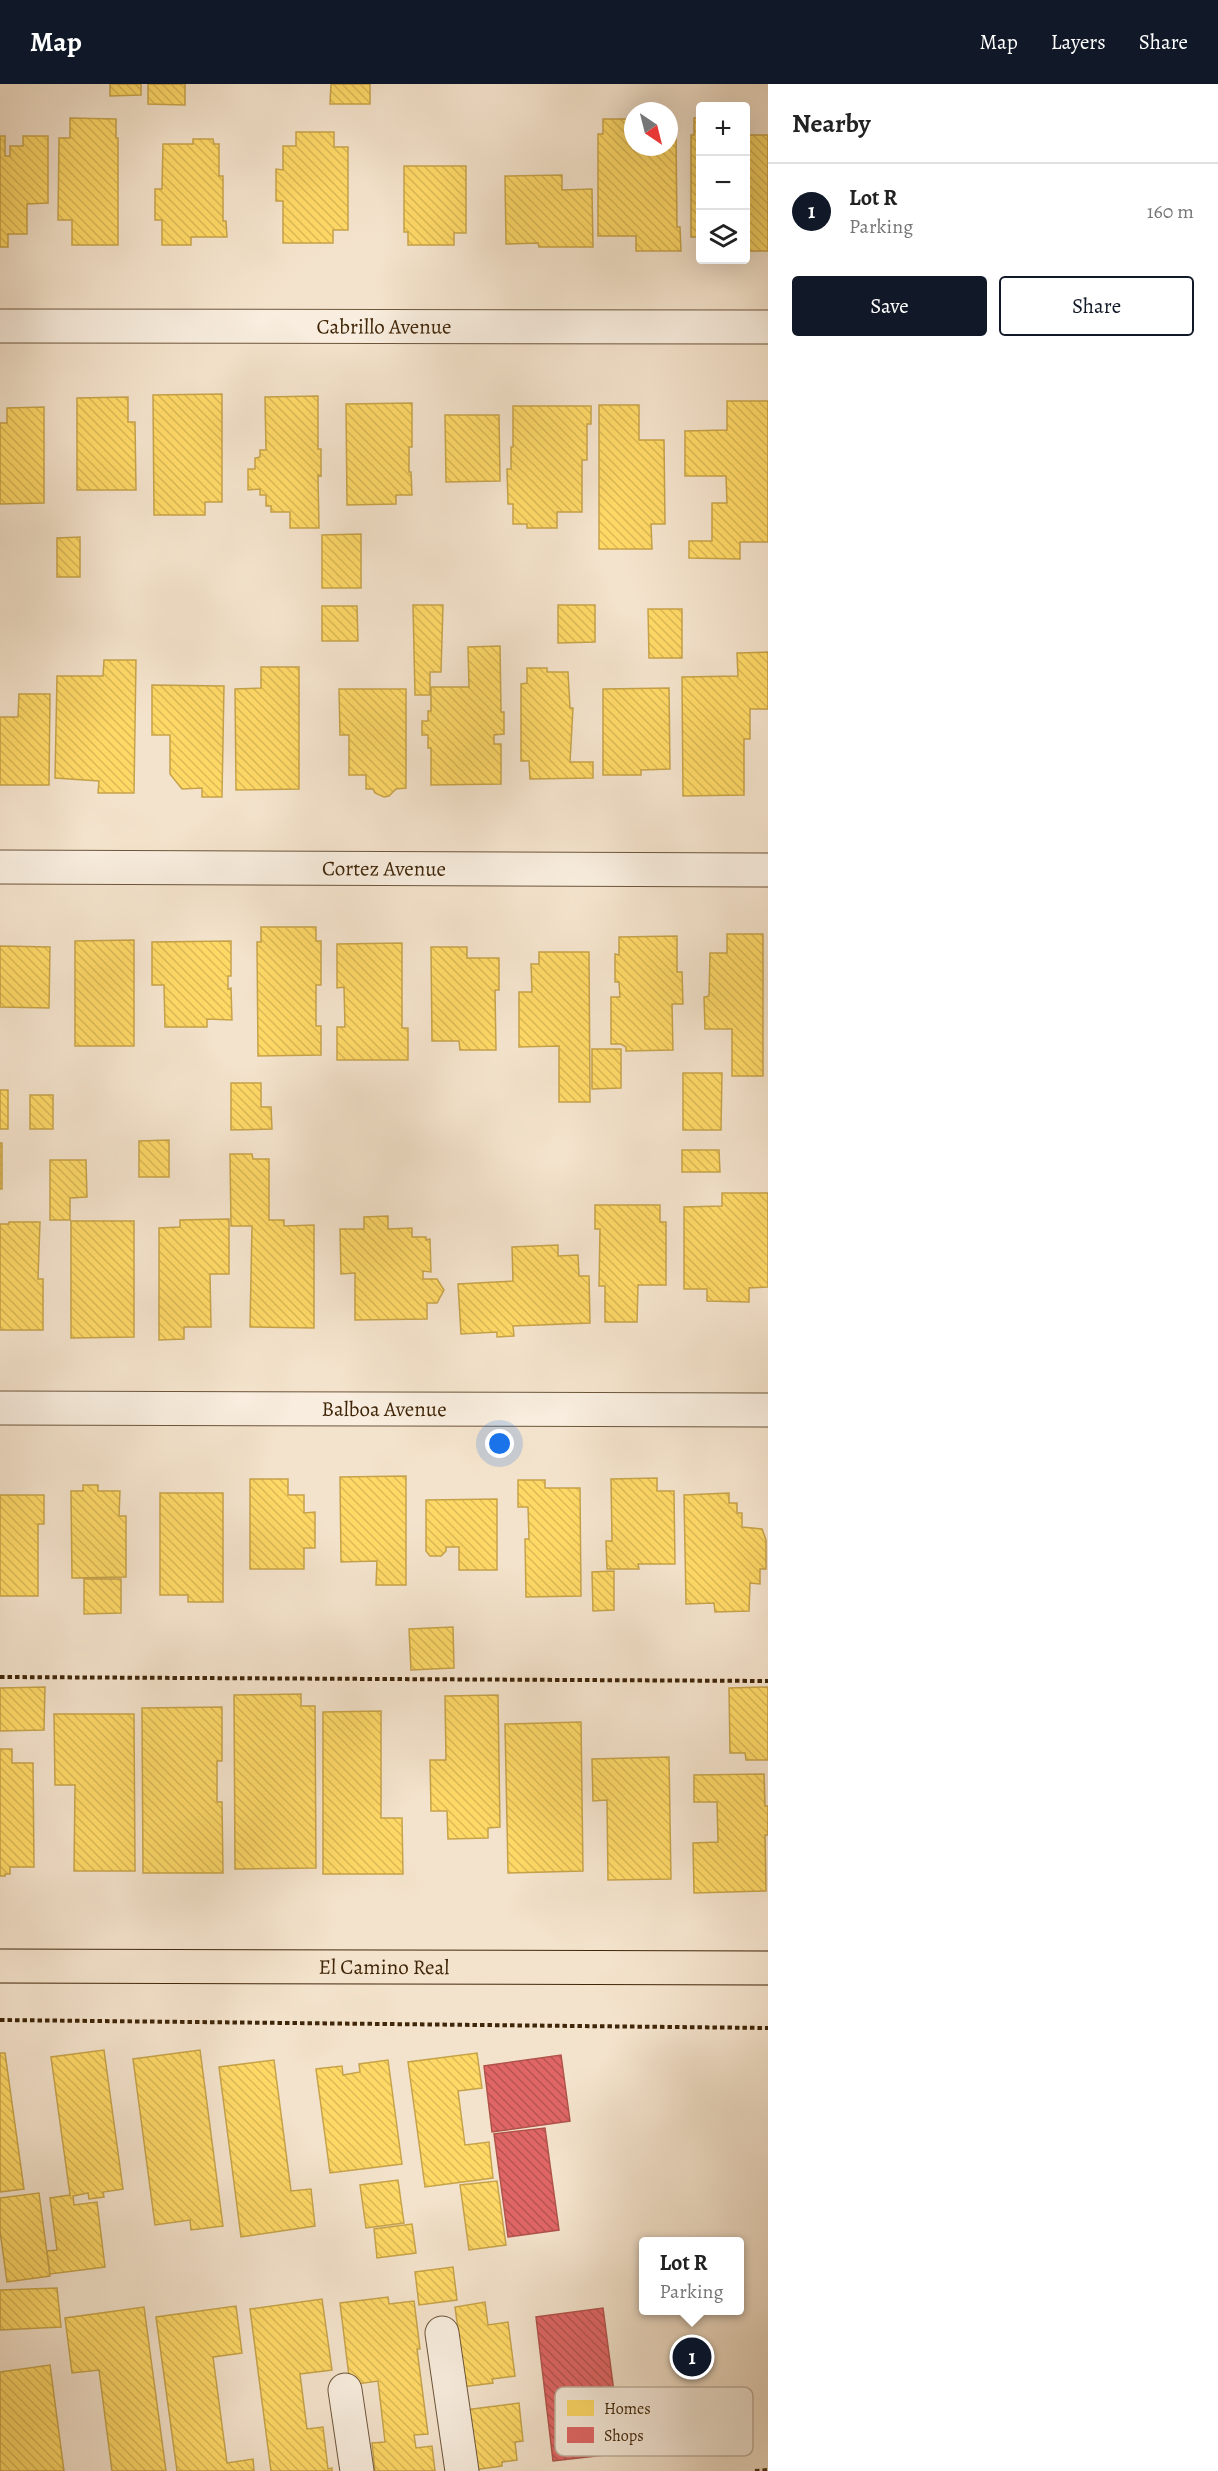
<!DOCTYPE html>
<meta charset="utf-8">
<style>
:root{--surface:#fff;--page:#f2f2f2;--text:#222;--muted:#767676;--line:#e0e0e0;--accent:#111827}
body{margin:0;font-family:Alegreya,serif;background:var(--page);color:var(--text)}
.controls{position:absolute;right:18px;top:18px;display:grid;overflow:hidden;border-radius:6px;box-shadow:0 6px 24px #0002}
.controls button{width:54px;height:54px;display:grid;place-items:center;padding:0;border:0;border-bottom:2px solid var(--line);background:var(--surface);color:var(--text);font:30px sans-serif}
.compass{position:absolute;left:624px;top:18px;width:54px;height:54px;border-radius:50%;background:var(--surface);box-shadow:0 6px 24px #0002;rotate:145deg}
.you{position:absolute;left:500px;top:1360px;width:21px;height:21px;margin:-15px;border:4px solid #fff;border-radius:50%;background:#1a73e8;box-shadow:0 0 0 9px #1a73e833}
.badge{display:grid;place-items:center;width:39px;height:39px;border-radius:50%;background:var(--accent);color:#fff;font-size:20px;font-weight:700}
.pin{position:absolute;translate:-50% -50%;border:3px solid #fff;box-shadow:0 2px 6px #0006}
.popup{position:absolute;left:639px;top:2153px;width:105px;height:78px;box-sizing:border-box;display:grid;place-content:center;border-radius:6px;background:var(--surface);filter:drop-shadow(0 2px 4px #0005);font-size:20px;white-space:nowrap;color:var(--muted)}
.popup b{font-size:22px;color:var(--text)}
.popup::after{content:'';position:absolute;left:50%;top:100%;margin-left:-12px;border:12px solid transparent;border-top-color:var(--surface)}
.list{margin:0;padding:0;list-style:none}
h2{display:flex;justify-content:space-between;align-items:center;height:78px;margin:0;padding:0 24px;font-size:26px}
h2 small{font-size:20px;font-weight:400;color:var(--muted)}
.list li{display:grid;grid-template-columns:39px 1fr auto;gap:18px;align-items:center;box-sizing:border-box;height:96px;padding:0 24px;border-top:2px solid var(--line)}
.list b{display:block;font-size:22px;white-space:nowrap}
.list p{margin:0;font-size:20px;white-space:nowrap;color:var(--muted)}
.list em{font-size:20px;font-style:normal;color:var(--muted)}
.actions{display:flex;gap:12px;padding:18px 24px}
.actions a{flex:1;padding:14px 0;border:2px solid var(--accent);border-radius:6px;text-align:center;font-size:21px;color:var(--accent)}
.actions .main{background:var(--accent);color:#fff}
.icon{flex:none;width:33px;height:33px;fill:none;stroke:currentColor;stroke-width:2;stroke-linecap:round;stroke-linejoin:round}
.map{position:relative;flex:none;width:768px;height:2387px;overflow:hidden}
header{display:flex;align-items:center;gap:36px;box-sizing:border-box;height:84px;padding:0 30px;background:var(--accent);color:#fff}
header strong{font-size:28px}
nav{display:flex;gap:33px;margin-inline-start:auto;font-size:21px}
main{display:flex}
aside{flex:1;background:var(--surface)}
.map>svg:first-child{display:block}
.homes{fill:url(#homes-back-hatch);stroke:#c6a34a;stroke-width:1.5}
.shops{fill:url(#shops-back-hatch);stroke:#b0534a;stroke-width:1.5}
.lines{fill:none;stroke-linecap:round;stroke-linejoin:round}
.minor-casing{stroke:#6d553a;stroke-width:35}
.major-casing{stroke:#402609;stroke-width:35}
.path{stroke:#402609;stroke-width:4;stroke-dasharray:4.5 3;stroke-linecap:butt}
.minor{stroke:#f8edde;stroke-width:33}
.major{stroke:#f4e3cc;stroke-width:33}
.labels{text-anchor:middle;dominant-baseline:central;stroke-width:6;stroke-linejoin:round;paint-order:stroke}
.street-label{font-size:21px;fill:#402609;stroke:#f8edde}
.key{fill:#f8edde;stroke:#c1b19e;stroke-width:1.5}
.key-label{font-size:16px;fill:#402609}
</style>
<header>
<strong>Map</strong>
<nav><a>Map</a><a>Layers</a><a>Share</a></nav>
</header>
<main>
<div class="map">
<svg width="768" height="2387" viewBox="0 0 768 2387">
<defs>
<pattern id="homes-back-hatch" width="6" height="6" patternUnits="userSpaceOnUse" patternTransform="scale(1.5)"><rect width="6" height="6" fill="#ffd966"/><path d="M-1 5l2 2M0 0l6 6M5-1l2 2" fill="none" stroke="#dcba57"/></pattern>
<pattern id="shops-back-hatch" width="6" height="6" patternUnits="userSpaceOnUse" patternTransform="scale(1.5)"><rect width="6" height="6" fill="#e06666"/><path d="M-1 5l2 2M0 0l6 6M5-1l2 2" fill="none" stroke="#b75452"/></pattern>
</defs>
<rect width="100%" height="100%" fill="#f4e3cc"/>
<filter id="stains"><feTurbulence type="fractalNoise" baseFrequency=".00333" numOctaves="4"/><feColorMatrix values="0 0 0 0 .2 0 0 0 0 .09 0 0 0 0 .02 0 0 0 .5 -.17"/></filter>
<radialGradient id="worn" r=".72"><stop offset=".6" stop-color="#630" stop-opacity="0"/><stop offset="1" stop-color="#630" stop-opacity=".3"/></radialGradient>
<path class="homes" d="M110,0H141V11L110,12Z
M148,0H185V21L148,20Z
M331,0H370V20H330Z
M70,34L116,35V54H118V161H72V136H58L59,54H70Z
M694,34H700V153H691V51H694Z
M603,35H633V63H669V49H676L677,143H680L681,167H636V152H598V50H603Z
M296,48H334V63H348V146H333V159H283V117H276V85L283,86V62H296Z
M746,51H768V167H746Z
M0,52H5V72H10V62H23V52H48V119L27,120V150H8V163H0Z
M193,55H213L214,60H219V92H223V137H226L227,153H191V161H162V136H155V105H162L163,60H193Z
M404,82H466V149H454V161H408V148H404Z
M562,91V106L592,105L593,163H539L538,159L506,160L505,92Z
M222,310V418H205V431H154L153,311Z
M318,312V365H321V392L318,391L319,444H290V428H271V422H266V411H260V405L248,406V385H255V374L260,373V366H266L265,313Z
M128,313V338H135L136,406H77V314Z
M727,317H768V458H740V475L689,474V457H712V419H727L726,392H685V347L727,346Z
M412,319V363H409V388H411L412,411H396V420L347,421L346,320Z
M599,321H639V356H664L665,440H651L652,465H599Z
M513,322H591V340H587V376H582V428H557V444H527V440H513V420H508L507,385H511V363H513Z
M44,323V419L0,420V339H7V324Z
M445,331H499L500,397L446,398Z
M361,450V504H322V451Z
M80,453V493H57V454Z
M413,521H443L441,588H430V611H415Z
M558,521H595V558L558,559Z
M322,522H357L358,557H322Z
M648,525H682V574H649Z
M500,562L501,628H504V650L494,651V660H501V700L431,701V664H428V651H422V637H428V627H431V603H469L468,563Z
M768,568V625H750V655H744V711L683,712L682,593L738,592L737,569Z
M104,576H136L134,709H98L99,697L55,694L57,592H103Z
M261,583H299V705L236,706L235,605L261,604Z
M527,584H547V588H568L570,624H573L570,678H593V694L530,695L529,677H521V600L527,599Z
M152,601L224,602L222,713H202V704L182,705L170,690V651H152Z
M669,604L670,685L641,686V691H603V605Z
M339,605H406V704L396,705L389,712L384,713L375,709L373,705H366V691H349V651H340Z
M19,610H50L49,701H0V633H18Z
M261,843H316V857H321V901H316V942H321V971L258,972L257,858H261Z
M727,850H763V992H732V945H705L704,913L709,912L710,869H727Z
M677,852V888H682L683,920H672L673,966L626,967V963L621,960H611V913H620L619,898H615V870L619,871V853Z
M134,856V962H75V857Z
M231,857V892H228V905L231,904L232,936L207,935V943H165L164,901H152V858Z
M402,859V944H408V976H337V943H345L344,903L337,904V860Z
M0,862L50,863L49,924L0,923Z
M431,863H467V874H499V906H495L496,966H460L459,957H432Z
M539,868H589L590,1018H559V962L519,963V908H532L531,880H539Z
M592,965H621V1004L592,1005Z
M683,989H722L721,1046H683Z
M231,999H261V1023H271L272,1045L231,1046Z
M0,1006H8V1045H0Z
M30,1011H53V1045H30Z
M169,1056V1093H139V1057Z
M0,1059H2V1105H0Z
M682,1066H719L720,1088H682Z
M230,1070H252L253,1075H269V1136H284V1142L314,1141V1244L250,1243L252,1142H231Z
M50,1076H86L87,1113L70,1114V1136H50Z
M722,1109H768V1203L749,1204V1218L707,1217V1205H684V1123L722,1122Z
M595,1121H660V1138H666V1201H638L637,1238H605V1202H599L600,1145H595Z
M388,1132V1145L412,1144V1153H426V1156L430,1155L431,1188L423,1187V1195H437L444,1206L437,1219H427V1235L355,1236V1189L341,1190L340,1145H364V1133Z
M229,1135V1190H210L211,1243H184V1255L159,1256V1144L180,1143V1136Z
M71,1137H134V1253L71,1254Z
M9,1138H40L38,1195H43V1246H0V1140H9Z
M558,1161V1172L578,1171L579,1192H589L590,1239L513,1242L514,1252L497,1253V1248L461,1250L458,1200L513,1197L512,1163Z
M406,1392V1501H376L377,1477L341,1478L340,1393Z
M657,1394V1407H674L675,1480H638L639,1485H607L606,1457H612L611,1395Z
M250,1395H288V1411H304V1429L315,1428V1464H304V1485H250Z
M518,1396H545V1404H580L581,1512L526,1513L525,1455H529L528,1423H518Z
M83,1401H98V1407H120L119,1432H126V1493L72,1494L71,1407H83Z
M160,1409H223V1518H188V1511H160Z
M729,1409V1419H737V1429H742V1443L762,1445L766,1456V1485H760V1500L750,1499L749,1527L715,1528L714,1519L686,1520L684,1411Z
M0,1411H44V1440H38V1512H0Z
M497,1415V1486H459V1463H446V1467L441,1472H430L426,1467V1416Z
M614,1487V1526L593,1527L592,1488Z
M84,1495H121V1529L84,1530Z
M453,1543L454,1584L411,1586L409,1545Z
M45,1603L44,1646L0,1647V1604Z
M768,1603V1676H746L745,1669H730L729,1604Z
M301,1610V1622H315L316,1784L235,1785L234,1611Z
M498,1611L500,1743L488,1744V1754L448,1755L447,1727H431L430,1676H446L445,1612Z
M222,1623V1677H217V1718H222L223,1789H143L142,1624Z
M381,1627V1734H402L403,1790H323V1628Z
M54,1630H134L135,1787H74L75,1701H55Z
M581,1638L583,1787L508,1789L505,1640Z
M0,1665H12V1679H33L34,1783H10V1790H5V1792H0Z
M669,1673L671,1795L608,1796L607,1716L593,1717L592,1675Z
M764,1690L765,1722H768V1751H765L766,1807L694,1809L693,1759L718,1758L717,1718H694V1691Z
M104,1966L123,2105L103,2108L104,2113L89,2115L88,2109L73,2112L74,2121L97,2118L105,2183L50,2190L47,2167L57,2166L50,2114L70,2111L51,1973Z
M200,1966L223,2142L191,2146L190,2136L155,2141L133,1975Z
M0,1969H5L24,2105L0,2108Z
M477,1969L482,2004L458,2007L465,2061L489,2058L493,2094L425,2103L408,1978Z
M274,1976L291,2107L311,2105L315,2142L241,2153L219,1983Z
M388,1976L402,2080L330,2089L316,1985L342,1982L343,1991L360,1988L359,1980Z
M398,2096L404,2139L366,2144L360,2101Z
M497,2097L506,2161L469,2166L460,2101Z
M39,2109L50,2192L7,2198L0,2147V2114Z
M412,2140L416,2169L377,2174L374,2145Z
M453,2183L457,2216L419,2221L415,2188Z
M57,2204L61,2243L0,2246V2206Z
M388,2213L389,2220L414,2217L420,2265H417L428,2350L414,2351L416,2364L432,2362L435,2387H375L372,2359L385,2358L378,2297L350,2301L340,2219Z
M322,2215L332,2286L300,2290L307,2345L323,2343L328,2385L332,2384V2387H271L250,2225Z
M485,2218L488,2241L508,2238L515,2292L492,2295L493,2299L462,2303L455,2246L458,2245L455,2223Z
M236,2222L242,2269L213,2273L227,2379L253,2375L254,2387H177L156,2233Z
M144,2223L166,2387H112L99,2286L72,2289L65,2234Z
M50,2281L64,2387H0V2288Z
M519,2319L523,2357L515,2358L517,2376L502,2378V2382L473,2386L465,2326Z"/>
<path class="shops" d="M561,1971L570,2037L492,2048L484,1982Z
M545,2044L559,2146L508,2153L494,2050Z
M603,2224L622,2369L553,2377L536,2233Z"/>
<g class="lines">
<g class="minor-casing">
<g id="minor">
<path id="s1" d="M0,242L768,243"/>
<path id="s2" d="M0,783L768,786"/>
<path id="s3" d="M0,1324L768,1326"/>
<path d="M442,2249L462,2387"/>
<path d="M345,2306L357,2387"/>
</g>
</g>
<g class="major-casing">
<g id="major">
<path id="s4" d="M0,1882L768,1884"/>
</g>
</g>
<path class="path" d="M0,1593L768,1597
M0,1936L768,1944
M755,2387L768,2386"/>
<use href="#minor" class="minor"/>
<use href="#major" class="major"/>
</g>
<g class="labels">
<g class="street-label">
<text stroke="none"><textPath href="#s1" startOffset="384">Cabrillo Avenue</textPath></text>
<text stroke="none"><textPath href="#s2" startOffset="384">Cortez Avenue</textPath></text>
<text stroke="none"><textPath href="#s3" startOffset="384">Balboa Avenue</textPath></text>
<text stroke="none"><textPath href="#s4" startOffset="384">El Camino Real</textPath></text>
</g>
</g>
<rect x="555" y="2303" width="198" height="69" rx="9" class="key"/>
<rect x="567" y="2316" width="27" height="16" fill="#ffd966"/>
<rect x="567" y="2343" width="27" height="16" fill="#e06666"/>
<g class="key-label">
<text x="604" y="2330">Homes</text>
<text x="604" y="2357">Shops</text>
</g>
<rect width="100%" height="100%" filter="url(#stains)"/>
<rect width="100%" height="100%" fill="url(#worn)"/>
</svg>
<div class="controls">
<button>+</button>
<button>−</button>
<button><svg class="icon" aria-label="layers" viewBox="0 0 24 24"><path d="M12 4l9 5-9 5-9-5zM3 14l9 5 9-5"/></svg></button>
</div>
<svg class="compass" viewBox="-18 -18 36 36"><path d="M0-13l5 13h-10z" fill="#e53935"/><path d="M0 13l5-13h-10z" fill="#767676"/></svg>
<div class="you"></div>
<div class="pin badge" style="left:692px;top:2273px">1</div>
<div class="popup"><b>Lot R</b>Parking</div>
</div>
<aside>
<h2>Nearby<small></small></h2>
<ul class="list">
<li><span class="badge">1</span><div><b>Lot R</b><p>Parking</p></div><em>160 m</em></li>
</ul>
<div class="actions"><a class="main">Save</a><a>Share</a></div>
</aside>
</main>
